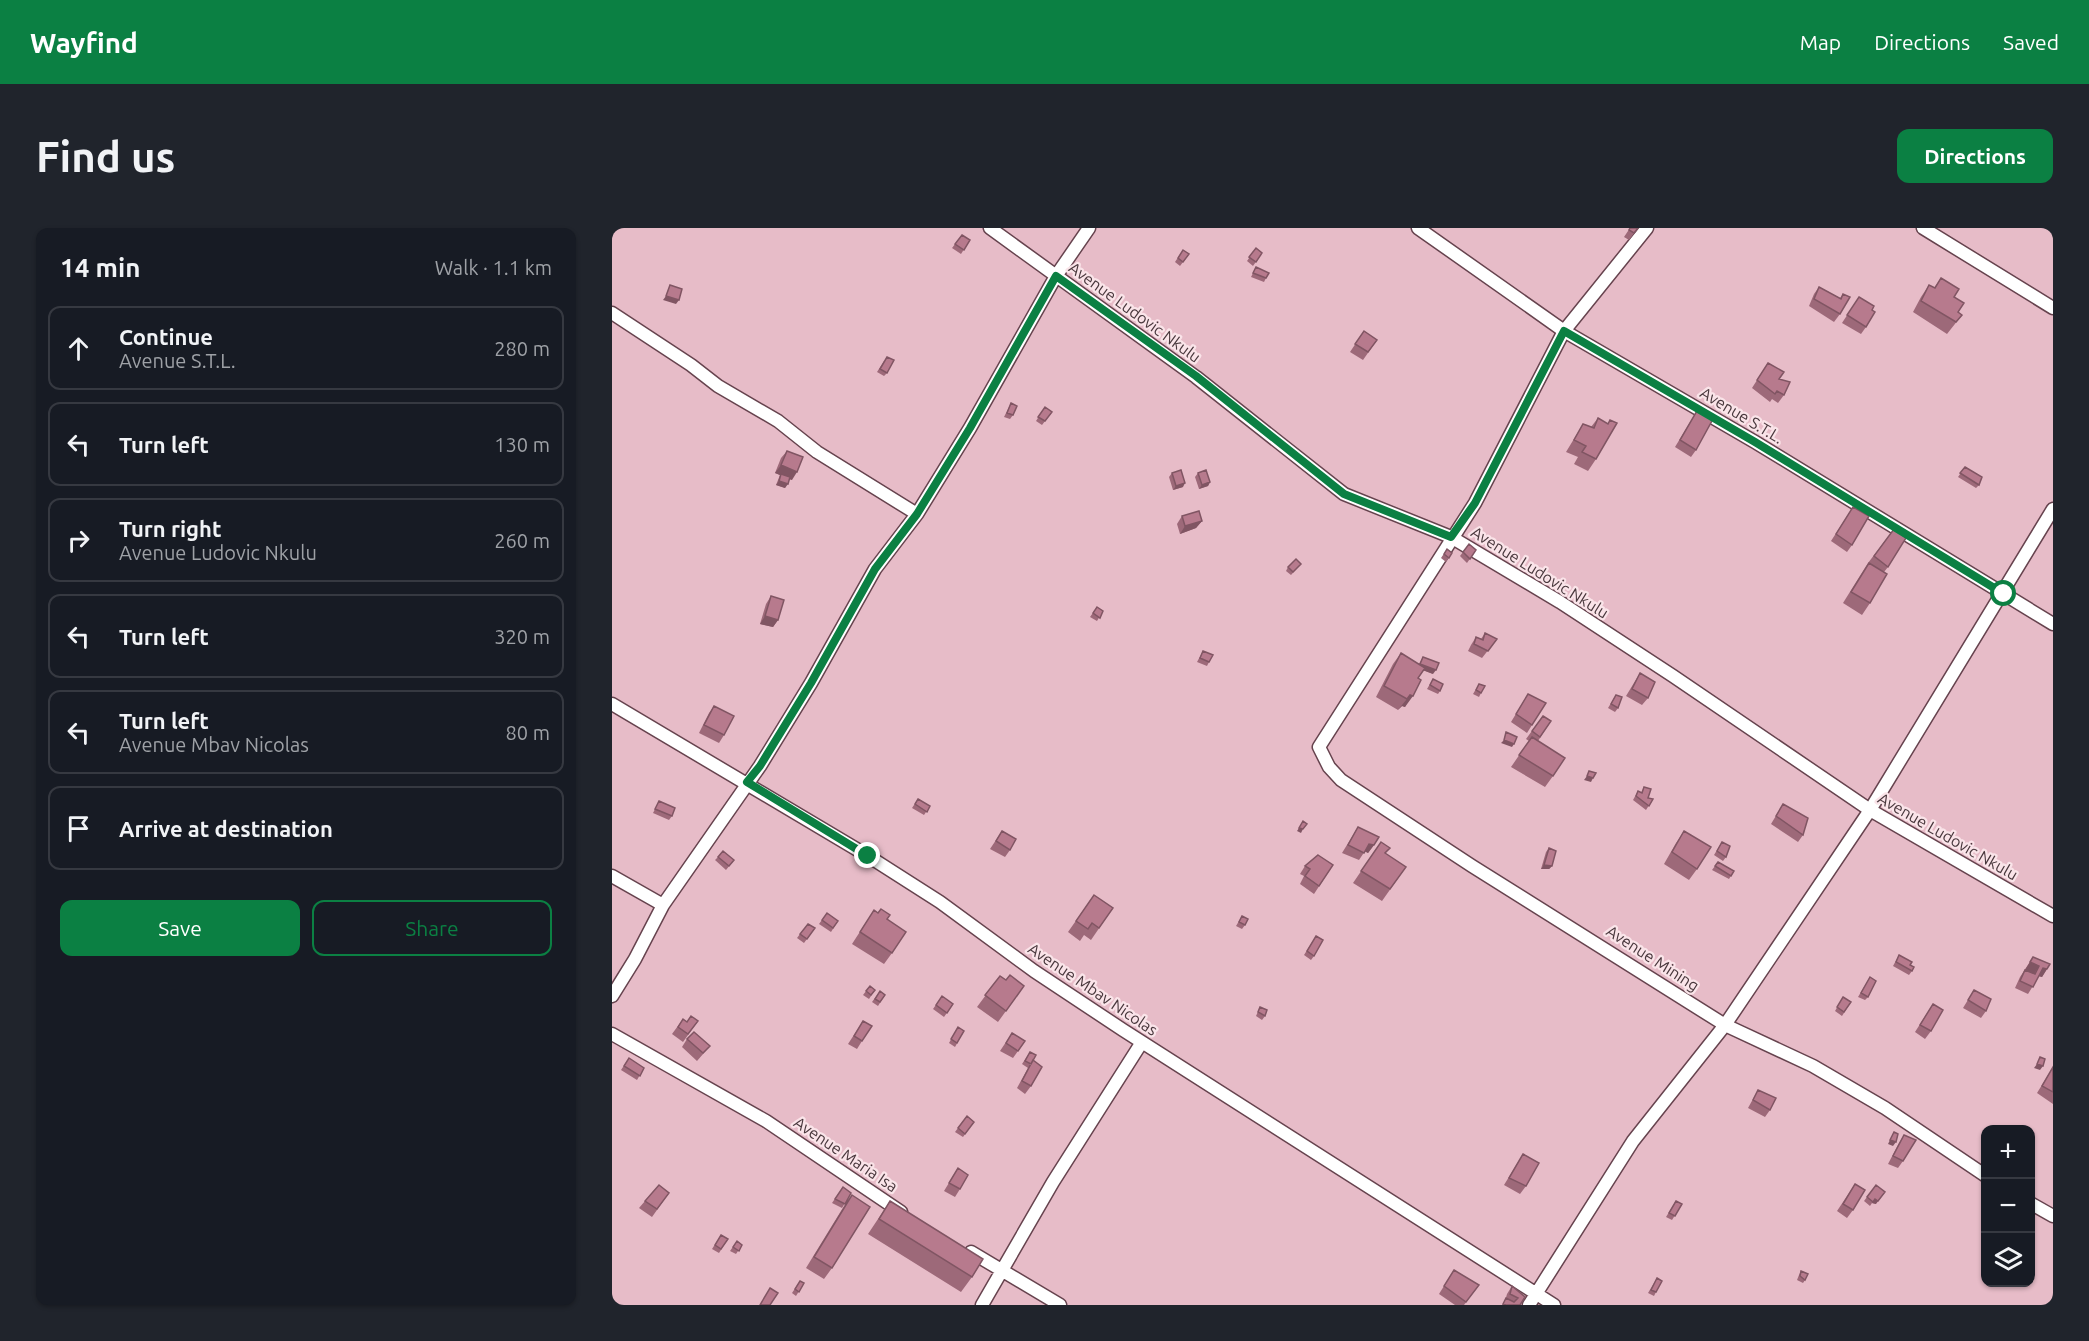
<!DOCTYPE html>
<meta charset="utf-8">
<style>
:root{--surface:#171b24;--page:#20242c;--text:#f1f3f6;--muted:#9ea1a6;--line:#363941;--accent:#0b8043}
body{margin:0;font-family:Ubuntu,sans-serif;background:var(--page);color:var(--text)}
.controls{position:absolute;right:18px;bottom:18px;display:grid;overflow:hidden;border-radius:12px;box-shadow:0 2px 4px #0004}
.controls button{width:54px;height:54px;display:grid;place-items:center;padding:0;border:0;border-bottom:2px solid var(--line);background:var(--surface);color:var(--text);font:30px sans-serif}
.stop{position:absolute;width:18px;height:18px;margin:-14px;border:4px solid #0b8043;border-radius:50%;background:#fff}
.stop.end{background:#0b8043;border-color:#fff;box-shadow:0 2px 6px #0008}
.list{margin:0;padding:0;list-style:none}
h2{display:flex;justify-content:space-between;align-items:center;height:78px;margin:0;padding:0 24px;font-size:26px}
h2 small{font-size:20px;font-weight:400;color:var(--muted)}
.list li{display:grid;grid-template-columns:39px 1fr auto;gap:18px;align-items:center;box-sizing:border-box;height:84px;margin:0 12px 12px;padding:0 12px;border:2px solid var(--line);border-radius:12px}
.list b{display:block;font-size:22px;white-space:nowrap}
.list p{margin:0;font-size:20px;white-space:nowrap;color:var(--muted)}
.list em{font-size:20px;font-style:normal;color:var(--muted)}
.actions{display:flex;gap:12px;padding:18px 24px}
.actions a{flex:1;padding:14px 0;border:2px solid var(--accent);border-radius:12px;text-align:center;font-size:21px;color:var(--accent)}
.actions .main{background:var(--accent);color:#fff}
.icon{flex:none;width:33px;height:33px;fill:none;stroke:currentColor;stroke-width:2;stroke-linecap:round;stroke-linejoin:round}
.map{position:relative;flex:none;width:1441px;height:1077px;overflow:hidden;border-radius:12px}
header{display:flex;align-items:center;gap:36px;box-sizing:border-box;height:84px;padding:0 30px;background:var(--accent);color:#fff}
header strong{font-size:28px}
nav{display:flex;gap:33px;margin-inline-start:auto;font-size:21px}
.intro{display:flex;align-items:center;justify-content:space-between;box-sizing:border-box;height:144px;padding:0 36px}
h1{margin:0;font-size:42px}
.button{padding:15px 27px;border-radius:12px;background:var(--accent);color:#fff;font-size:21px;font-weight:700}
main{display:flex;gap:36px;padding:0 36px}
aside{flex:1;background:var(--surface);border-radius:12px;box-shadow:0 2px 4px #0004}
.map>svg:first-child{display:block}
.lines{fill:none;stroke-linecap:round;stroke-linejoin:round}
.minor-casing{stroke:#66434e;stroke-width:15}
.minor{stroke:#fff;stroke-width:12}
.wall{fill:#9d6979}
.shaded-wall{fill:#805563}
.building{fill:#b77a8d;stroke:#805563;stroke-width:1.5}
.route{stroke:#0b8043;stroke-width:8}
.labels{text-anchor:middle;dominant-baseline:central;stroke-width:4.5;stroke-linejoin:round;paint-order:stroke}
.street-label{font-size:16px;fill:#48373c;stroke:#fae4e9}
</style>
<header>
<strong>Wayfind</strong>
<nav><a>Map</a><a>Directions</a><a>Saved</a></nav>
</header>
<div class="intro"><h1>Find us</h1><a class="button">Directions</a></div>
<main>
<aside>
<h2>14 min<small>Walk · 1.1 km</small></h2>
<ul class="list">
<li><svg class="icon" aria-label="ahead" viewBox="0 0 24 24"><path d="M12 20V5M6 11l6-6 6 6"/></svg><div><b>Continue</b><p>Avenue S.T.L.</p></div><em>280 m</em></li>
<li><svg class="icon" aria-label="left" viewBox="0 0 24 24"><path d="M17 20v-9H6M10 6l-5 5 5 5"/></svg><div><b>Turn left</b></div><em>130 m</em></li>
<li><svg class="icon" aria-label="right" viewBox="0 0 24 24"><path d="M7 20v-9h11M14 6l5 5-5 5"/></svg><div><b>Turn right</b><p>Avenue Ludovic Nkulu</p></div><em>260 m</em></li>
<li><svg class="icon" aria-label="left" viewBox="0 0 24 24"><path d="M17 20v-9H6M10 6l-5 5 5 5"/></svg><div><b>Turn left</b></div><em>320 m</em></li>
<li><svg class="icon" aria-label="left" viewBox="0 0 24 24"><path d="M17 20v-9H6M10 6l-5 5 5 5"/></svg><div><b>Turn left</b><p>Avenue Mbav Nicolas</p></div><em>80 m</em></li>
<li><svg class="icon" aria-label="arrive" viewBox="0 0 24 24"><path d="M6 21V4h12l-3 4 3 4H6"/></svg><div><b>Arrive at destination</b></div></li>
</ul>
<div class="actions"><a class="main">Save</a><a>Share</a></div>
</aside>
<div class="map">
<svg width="1441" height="1077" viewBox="0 0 1441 1077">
<rect width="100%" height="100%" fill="#e7bcc8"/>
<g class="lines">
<g class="minor-casing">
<path id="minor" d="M378,0L584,149L732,266L839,309L948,374L1061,448L1258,582L1441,688
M806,0L952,103L1143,214L1441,396
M1035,0L952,103L863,275L707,519L717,539L729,552L860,638L1113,797L1201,838L1273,880L1374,948
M1311,0L1441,80
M0,85L79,137L106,158L166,193L205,224L305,286
M0,476L256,628L328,674L422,743L511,802L942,1077
M0,648L51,677
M0,768L23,731L51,677L148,538L199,455L263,341L305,286L358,200L444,48L477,0
M0,806L154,893L289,984
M1418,975L1441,988
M359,1024L448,1077
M370,1077L441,954L530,814
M917,1077L1021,913L1113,797L1258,582L1441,281"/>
</g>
<use href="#minor" class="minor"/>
</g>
<path class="wall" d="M1018,0H1026L1017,12L1012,9Z
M350,7L358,12L349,26L340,20Z
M644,20L650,25L641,38L635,33Z
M571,22L577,26L568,38L563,34Z
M644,39L654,50L652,54L639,49Z
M1329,50L1342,69L1346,84L1350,87L1335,106L1301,84L1309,69L1317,57L1322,60Z
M1207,59L1228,70L1231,66L1228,86L1222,94L1197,78L1202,66Z
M1247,69L1254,99L1249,106L1230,95Z
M752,103L765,112L751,132L738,124Z
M272,133L275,145L272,148L265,144Z
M1156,135L1167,151L1172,167L1166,175L1160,171L1158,174L1140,160Z
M399,175L401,187L398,191L392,189Z
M433,179L440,184L430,197L424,193Z
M1086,181L1084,222L1079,229L1063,219Z
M986,190L984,231L976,243L962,236L966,229L954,224L971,196L979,199Z
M175,223L180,252L177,251L173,260L164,257L168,247L163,245L169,230Z
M1353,239L1367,257L1364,260L1346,249Z
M560,245L571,259L561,262L557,249Z
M586,245L598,254L596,258L587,261L583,249Z
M1241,279L1240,317L1235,324L1219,313Z
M570,288L590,293L584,300L568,306L565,296Z
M1282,301L1276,339L1272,344L1258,375L1250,387L1231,375L1256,335Z
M857,316L864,322L855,335L848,328Z
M835,321L840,325L834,334L829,330Z
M689,336L679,347L674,343L676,339Z
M159,368L166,392L161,399L148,396L154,376Z
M485,379L491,383L485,393L478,389Z
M873,405L885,411L870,430L856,423L859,417L864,409L869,411Z
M591,423L597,434L595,438L585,434Z
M789,425L807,436L811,429L821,446L811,442L806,450L793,479L790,478L786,482L764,469L781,436Z
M1028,445L1036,470L1030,477L1014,468Z
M821,451L828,463L826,466L815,461Z
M867,456L869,465L867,469L861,466Z
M916,466L920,497L915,505L899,494Z
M1004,467L1006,480L1003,484L996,480Z
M102,478L112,507L107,515L87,505L97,485Z
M931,488L939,493L926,513L941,548L933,559L899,539L917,513L914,511Z
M1032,559L1036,570L1041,571L1034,582L1021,572L1026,563L1029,565Z
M306,571L318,578L312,587L300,580Z
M47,573L60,588L57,592L41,585Z
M1171,576L1191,607L1186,614L1159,596Z
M746,599L762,617L756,625L753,623L747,632L730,625Z
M390,603L398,622L393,629L378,621Z
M1072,603L1085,641L1077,652L1052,636L1064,615Z
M769,614L773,626L794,639L770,673L741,655Z
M1110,614L1114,629L1111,633L1102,627Z
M937,620L940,638L937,641H929L934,624Z
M106,629L122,632L114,642L103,632Z
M1106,634L1122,643L1117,651L1100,642Z
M721,637L702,666L688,656L692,648L688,646L693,638Z
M482,667L501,680L479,712L472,707L468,713L456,704Z
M262,682L275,691L280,725L272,736L240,716Z
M215,685L226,693L219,704L207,696Z
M630,688L633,697L630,701L624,698Z
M203,700L192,715L185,710L188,706Z
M704,708L702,728L699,732L692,727Z
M1287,727L1298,737L1300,743L1297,747L1281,738Z
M1421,729L1435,741L1430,749L1427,748L1416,766L1403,760L1408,749Z
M388,748L394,752L412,758L386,794L365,779Z
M1258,749L1256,769L1253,772L1246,769Z
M258,758L263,762L257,771L251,767Z
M1362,762L1374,783L1369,790L1351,780Z
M268,763L273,767L266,778L260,774Z
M330,768L341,776L332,789L321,781Z
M1231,769L1239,774L1230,788L1223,783Z
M1321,776L1319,803L1313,811L1303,804Z
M648,779L653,788L650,792L644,788Z
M71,791L75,794L86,793L71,814L60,806Z
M251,793L250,813L245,821L236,816Z
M346,799L352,803L343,819L337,815Z
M400,805L413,813L401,830L388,823Z
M75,811L98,818L85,833L70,819Z
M418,824L419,858L413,866L405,860L416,840L410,836Z
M17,830L32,840L25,852L9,842Z
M1441,839V876L1425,865Z
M1146,862L1158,882L1153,889L1136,880Z
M355,888L362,894L351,909L343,904Z
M1292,907L1291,933L1286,940L1276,936L1287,915Z
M911,926L914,958L908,966L892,957Z
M346,940L348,961L343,969L332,963Z
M1243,956L1241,982L1235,990L1225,983Z
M1264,957V976L1260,975L1258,978L1252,973Z
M231,959L239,965L230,980L220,975Z
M57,965L40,989L27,980L33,973Z
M240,967L220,1040L212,1051L194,1040L232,978Z
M278,973L360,1049L349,1064L256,1006Z
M1064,973L1070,976L1060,992L1054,989Z
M109,1007L116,1011L107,1025L100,1021Z
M125,1013L130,1017L124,1026L118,1023Z
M842,1042L867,1057L852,1077H843L827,1066Z
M1189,1043L1193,1052L1191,1055L1185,1052L1187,1047Z
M1045,1050L1044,1064L1042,1068L1036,1065Z
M188,1053L192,1055L184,1068L180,1065Z
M900,1058L908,1077H890L893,1073L895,1066Z"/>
<path class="shaded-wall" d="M54,68L67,72L64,76L51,72Z
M169,237L185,244L180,252L163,245Z
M167,253L176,256L173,260L164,257Z
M598,254L596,258L587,261L590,257Z
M573,255L571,259L561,262L564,258Z
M590,293L584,300L568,306L573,298Z
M153,388L166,392L161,399L148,396Z
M808,436L824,442L821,446L805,440Z
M798,467L801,468L793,479L790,478L786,482Z
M892,512L902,516L900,519L889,515Z
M975,548L981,550L979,554L972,552Z
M687,600L691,601L689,605L685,603Z
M757,616L762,617L756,625L752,623Z
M932,637L940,638L937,641H929Z
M1418,734L1427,738L1422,746L1413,742Z
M1431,740L1435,741L1430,749L1426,748Z
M1425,836L1431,838L1428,842L1422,840Z
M1278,912L1284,914L1281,918L1276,916Z
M1273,964L1264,976L1260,975L1263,971Z"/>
<path class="building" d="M1018,0H1026L1022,5L1017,2Z
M350,7L358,12L352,22L343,16Z
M644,20L650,25L644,34L637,29Z
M571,22L577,26L571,34L566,30Z
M644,39L657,45L654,50L641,45Z
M1329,50L1347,61L1342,69L1352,75L1346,84L1350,87L1344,94L1309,73L1317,57L1323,60Z
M58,57L70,61L67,72L54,68Z
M1207,59L1229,71L1231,66L1238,69L1228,86L1202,71Z
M1247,69L1262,78L1260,82L1263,84L1254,99L1235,87Z
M752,103L765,112L756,124L743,116Z
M275,129L282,132L275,145L268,141Z
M1156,135L1172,144L1167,151L1178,154L1172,167L1165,163L1163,166L1145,152Z
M399,175L405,178L401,187L395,185Z
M433,179L440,184L433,193L426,189Z
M1086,181L1101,191L1084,222L1068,212Z
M986,190L996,196L998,192L1005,195L984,231L970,224L974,218L962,212L971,196L982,200Z
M175,223L191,229L185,244L169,237Z
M1353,239L1370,249L1367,257L1348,245Z
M569,242L573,255L564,258L560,245Z
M594,242L598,254L590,257L586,245Z
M169,246L178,249L176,256L167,253Z
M1241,279L1257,288L1240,317L1224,306Z
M587,283L590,293L573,298L570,288Z
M1282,301L1294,310L1276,339L1262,328Z
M857,316L864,322L858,331L851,324Z
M835,321L840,325L837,330L832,326Z
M684,331L689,336L681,344L676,339Z
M1257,335L1275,346L1258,375L1239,364Z
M159,368L172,372L166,392L153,388Z
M485,379L491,383L488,390L481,385Z
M873,405L885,411L876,423L862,416L864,409L871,412Z
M591,423L601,427L597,434L588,430Z
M789,425L813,440L806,450L809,452L801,468L798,467L795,471L772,458Z
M811,429L827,435L824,442L808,436Z
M1028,445L1043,454L1036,470L1020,461Z
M821,451L831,456L828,463L818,457Z
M867,456L873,458L869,465L864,462Z
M916,466L934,475L920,497L904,486Z
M1004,467L1010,469L1006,480L999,476Z
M102,478L122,488L112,507L92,497Z
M931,488L939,493L928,509L920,503Z
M894,504L905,509L902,516L892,512Z
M920,509L953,530L941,548L907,527Z
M977,543L984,545L981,550L975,548Z
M1032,559L1039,561L1036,570L1041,571L1037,578L1024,568L1026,563L1030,565Z
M306,571L318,578L315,584L303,576Z
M47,573L63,580L60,588L43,581Z
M1171,576L1196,590L1191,607L1164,588Z
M691,593L695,596L691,601L687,600Z
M746,599L767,609L762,617L757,616L752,625L736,617Z
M390,603L404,611L398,622L384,613Z
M1072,603L1099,619L1085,641L1060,624Z
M769,614L778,620L773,625L794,639L778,661L749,643Z
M1110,614L1118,618L1114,629L1105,623Z
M937,620L944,623L940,638L932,637Z
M111,623L122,632L117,638L106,629Z
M706,627L721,637L707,658L693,648L698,641L693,638Z
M1106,634L1122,643L1119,648L1103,638Z
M482,667L501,680L487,700L480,695L476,701L464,693Z
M269,681L278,687L275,691L294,704L280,725L248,704L262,682L266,685Z
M215,685L226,693L221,700L210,692Z
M630,688L636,691L633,697L627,694Z
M196,696L203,700L195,711L188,706Z
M704,708L711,712L702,728L695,723Z
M1287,727L1300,734L1298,737L1302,739L1300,743L1284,734Z
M1421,729L1438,736L1435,741L1431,740L1421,759L1408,753L1413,742L1423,746L1427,738L1418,734Z
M398,747L412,758L394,783L373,767L388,748L394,752Z
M1258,749L1264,753L1256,769L1249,765Z
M258,758L263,762L259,767L254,763Z
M1362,762L1379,771L1374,783L1356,772Z
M268,763L273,767L268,774L263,771Z
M330,768L341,776L335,785L324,777Z
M1231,769L1239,774L1232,784L1225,779Z
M1321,776L1331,782L1319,803L1308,797Z
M648,779L655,782L653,788L646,784Z
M79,788L86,793L76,806L66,799L71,791L75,794Z
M251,793L260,798L250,813L242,808Z
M346,799L352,803L345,815L339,811Z
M82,804L98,818L91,825L75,811Z
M400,805L413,813L406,823L394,815Z
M418,824L424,827L419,836L413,833Z
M1428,829L1433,831L1431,838L1425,836Z
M17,830L32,840L28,848L12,838Z
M421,832L430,839L419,858L410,853Z
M1441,839V864L1430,858Z
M1146,862L1164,870L1158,882L1141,872Z
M355,888L362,894L353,906L346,900Z
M1282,904L1286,906L1284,914L1278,912Z
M1292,907L1304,912L1291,933L1281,928Z
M911,926L927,935L914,958L897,950Z
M346,940L356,947L348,961L337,955Z
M1243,956L1253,962L1241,982L1231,976Z
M47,957L57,965L45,981L33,973Z
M1264,957L1273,964L1266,973L1263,971L1261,974L1255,969Z
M231,959L239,965L233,976L223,971Z
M240,967L258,979L220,1040L202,1029Z
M278,973L371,1031L360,1049L267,991Z
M1064,973L1070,976L1063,988L1057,985Z
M109,1007L116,1011L109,1021L103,1017Z
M125,1013L130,1017L127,1023L121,1019Z
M842,1042L867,1057L854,1074L832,1058Z
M1189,1043L1196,1046L1193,1052L1188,1048Z
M1045,1050L1050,1053L1044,1064L1039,1062Z
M188,1053L192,1055L187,1064L183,1061Z
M900,1058L913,1069L908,1077H894L891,1076L894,1070L902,1074L906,1070L898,1066Z
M158,1060L166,1065L158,1077H148Z"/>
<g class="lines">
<path class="route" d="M256,628L135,554L148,538L199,455L263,341L305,286L358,200L444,48L584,148L732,266L839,309L863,275L952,103L1143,214L1392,366"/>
</g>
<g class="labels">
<g class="street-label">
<text transform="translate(523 84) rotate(36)">Avenue Ludovic Nkulu</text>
<text transform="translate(1130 187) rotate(31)">Avenue S.T.L.</text>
<text transform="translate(928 344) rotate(32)">Avenue Ludovic Nkulu</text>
<text transform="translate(1336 608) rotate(30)">Avenue Ludovic Nkulu</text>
<text transform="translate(1041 730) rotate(33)">Avenue Mining</text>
<text transform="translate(481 761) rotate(34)">Avenue Mbav Nicolas</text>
<text transform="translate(234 926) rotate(34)">Avenue Maria Isa</text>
</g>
</g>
</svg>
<div class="controls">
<button>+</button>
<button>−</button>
<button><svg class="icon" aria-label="layers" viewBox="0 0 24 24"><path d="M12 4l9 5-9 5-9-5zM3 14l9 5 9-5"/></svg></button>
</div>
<div class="stop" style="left:1392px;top:366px"></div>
<div class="stop end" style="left:256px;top:628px"></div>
</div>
</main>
